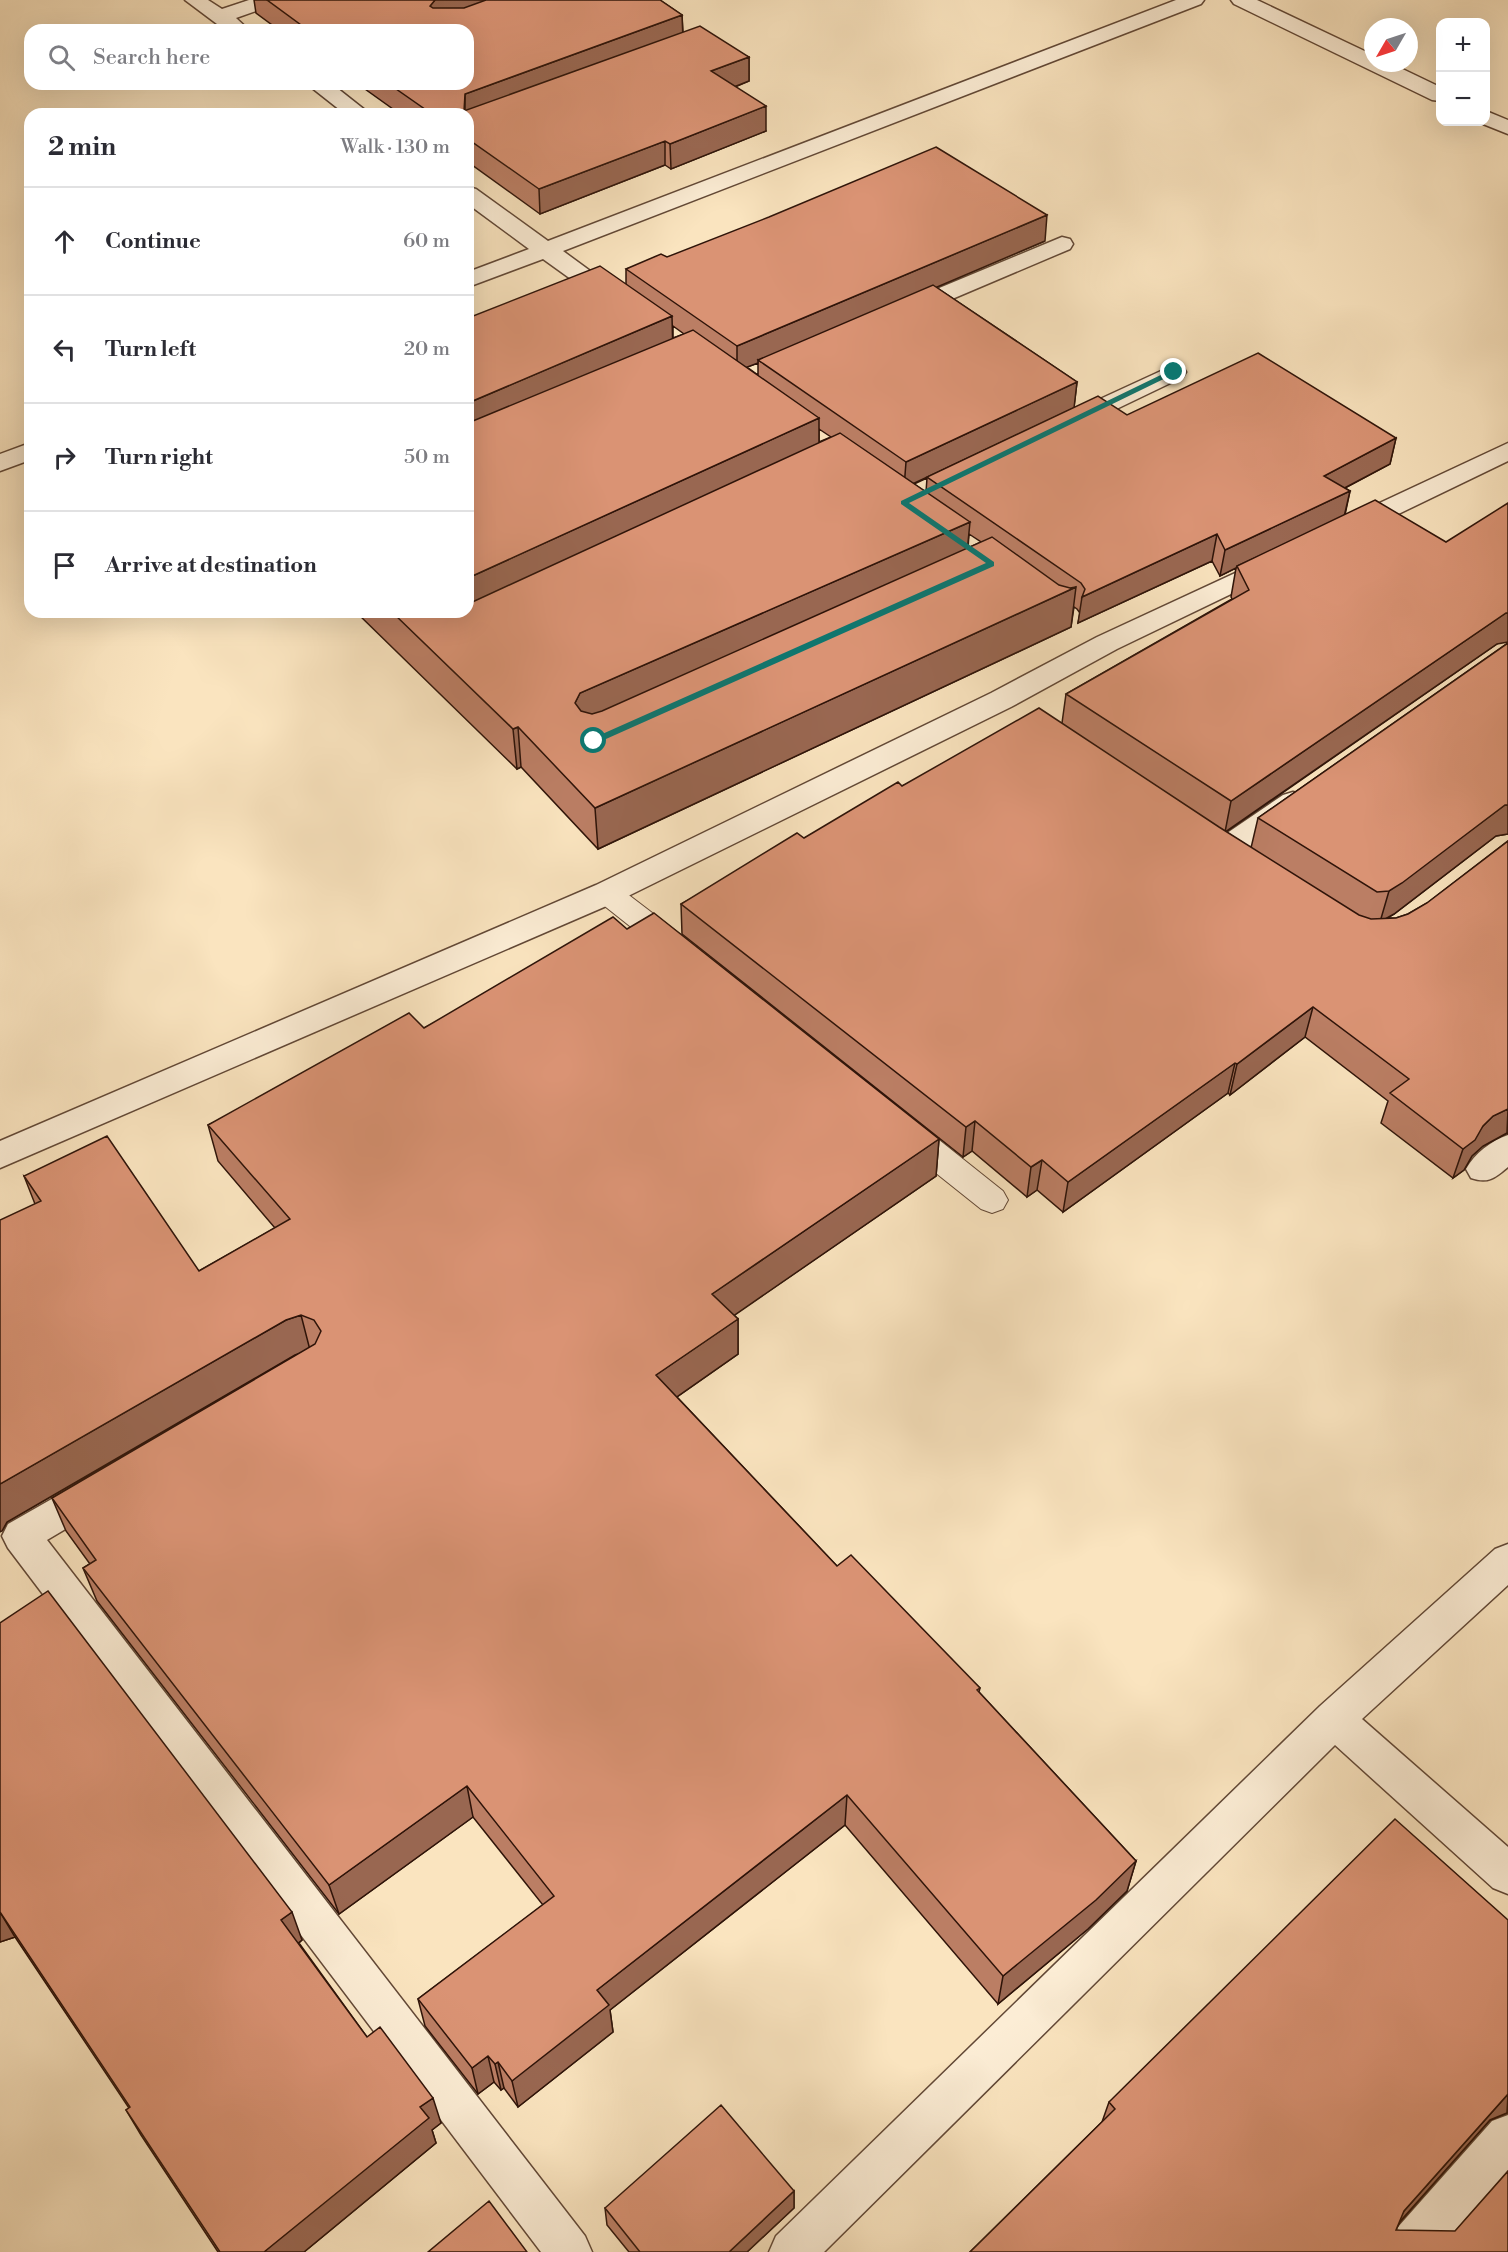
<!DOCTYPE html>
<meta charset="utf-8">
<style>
:root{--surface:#fff;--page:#f2f2f3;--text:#2b2b33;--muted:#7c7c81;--line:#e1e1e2}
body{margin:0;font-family:"Libre Bodoni",serif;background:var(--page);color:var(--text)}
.controls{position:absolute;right:18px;top:18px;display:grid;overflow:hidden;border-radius:12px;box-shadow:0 6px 24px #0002}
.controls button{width:54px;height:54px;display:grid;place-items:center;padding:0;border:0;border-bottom:2px solid var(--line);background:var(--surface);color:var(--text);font:30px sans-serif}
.compass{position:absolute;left:1364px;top:18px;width:54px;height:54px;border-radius:50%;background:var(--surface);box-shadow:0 6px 24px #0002;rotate:231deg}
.stop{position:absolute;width:18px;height:18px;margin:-14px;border:4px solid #0f766e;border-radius:50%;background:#fff}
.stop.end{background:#0f766e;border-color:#fff;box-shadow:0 2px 6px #0008}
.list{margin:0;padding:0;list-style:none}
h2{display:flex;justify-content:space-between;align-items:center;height:78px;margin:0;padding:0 24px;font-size:26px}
h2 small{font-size:20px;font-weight:400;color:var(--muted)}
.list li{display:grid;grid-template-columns:39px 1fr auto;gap:18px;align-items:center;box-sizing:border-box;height:108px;padding:0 24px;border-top:2px solid var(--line)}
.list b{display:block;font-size:22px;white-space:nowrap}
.list em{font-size:20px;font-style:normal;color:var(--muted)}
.icon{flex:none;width:33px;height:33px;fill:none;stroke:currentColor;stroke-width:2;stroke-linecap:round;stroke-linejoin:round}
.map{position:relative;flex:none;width:1508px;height:2252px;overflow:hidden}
.search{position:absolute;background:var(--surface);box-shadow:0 6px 24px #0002;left:24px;top:24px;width:450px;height:66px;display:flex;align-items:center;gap:15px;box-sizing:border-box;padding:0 21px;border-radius:18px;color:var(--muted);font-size:22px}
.panel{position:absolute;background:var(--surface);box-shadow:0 6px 24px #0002;left:24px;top:108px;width:450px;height:510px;border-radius:18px}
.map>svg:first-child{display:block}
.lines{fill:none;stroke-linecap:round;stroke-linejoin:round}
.service-casing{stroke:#624836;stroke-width:2}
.minor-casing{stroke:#624836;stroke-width:3}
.service{fill:#fcedd5;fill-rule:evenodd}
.minor{fill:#fcedd5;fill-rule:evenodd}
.wall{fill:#bb7e64;stroke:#2f1409;stroke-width:1.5;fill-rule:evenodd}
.shaded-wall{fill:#996751;stroke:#2f1409;stroke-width:1.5}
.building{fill:#da9374;stroke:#2f1409;stroke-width:1.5}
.route{fill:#0f766e}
</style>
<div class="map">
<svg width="1508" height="2252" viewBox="0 0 1508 2252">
<rect width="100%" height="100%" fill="#fae4bf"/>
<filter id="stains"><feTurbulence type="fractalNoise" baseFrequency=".00333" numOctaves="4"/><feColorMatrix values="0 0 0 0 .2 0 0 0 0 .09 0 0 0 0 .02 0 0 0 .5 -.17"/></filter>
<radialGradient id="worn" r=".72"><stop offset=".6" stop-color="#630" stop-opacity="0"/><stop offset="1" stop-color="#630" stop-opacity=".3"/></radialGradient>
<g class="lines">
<g class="service-casing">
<path id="service" d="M607,883L617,886L685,938L690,946L685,954L675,957L665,954L597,900L593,893L597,886Z
M903,1117L914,1120L1003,1191L1008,1200L1003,1209L992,1213L981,1209L892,1138L887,1129L892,1120Z"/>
</g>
<g class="minor-casing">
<path id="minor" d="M185,0H208L222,9L249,0H279L276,4L236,18L249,30H225Z
M1176,0H1204L1201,4L563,251L623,295L627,300L623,305L615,307L607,305L543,259L468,287V272L529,249L468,204V187L476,189L548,241Z
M1231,0H1257L1373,55V63H1390L1440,87V101L1432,100L1234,4Z
M307,84H332L370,114H345Z
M1486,111L1508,120V134L1478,122H1486Z
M1062,237L1070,239L1073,244L1070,249L912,316L904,318L896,316L892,311L896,306Z
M1174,365L1183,367L1186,372L1183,377L1079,427L1070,429L1061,427L1058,422L1061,417Z
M30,443V460L0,471V454Z
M1508,443V461L1357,534L1348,536L1339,534L1335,528L1339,522Z
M1274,555L1283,557L1287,563L1283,569L1117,649L1011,707L618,901L0,1168V1141L596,885L991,693L1097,637Z
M1293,792L1303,795L1308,802L1303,809L1236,856L1225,859L1214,856L1210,849L1214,842L1283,795Z
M1508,1135V1167C1495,1178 1488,1184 1471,1178L1466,1169C1475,1153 1491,1141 1508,1135Z
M98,1475L111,1480L117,1491L111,1502L47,1540L585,2236L592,2252H541L8,1548L2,1536L8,1524L85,1480Z
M1508,1544V1585L1362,1719L1508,1847V1894L1493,1888L1335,1745L824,2252H769L776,2236L1320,1706L1495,1549Z
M1508,2115V2171L1436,2252H1383L1390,2236L1492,2121Z"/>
</g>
<use href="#service" class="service"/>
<use href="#minor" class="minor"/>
</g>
<path class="wall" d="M254,0H660L682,15L683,32L749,57V81L735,87L766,131L671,169L665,165L540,214L468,162V114H400L358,84H468V30H279L256,13Z
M1045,241L936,287L1077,382L1074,407L1127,415L1396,438L1390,464L1345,488L1350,491L1345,515L1497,644L1226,832L1251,848L1258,818L1508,643V834L1496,836L1394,914L1387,918H1396L1408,914L1427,903L1508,841V1134L1507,1133L1483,1146L1472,1156L1464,1170L1453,1178L1381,1123L1388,1101L1305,1037L1230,1095L1228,1093L1063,1212L1037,1190L1027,1197L972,1151L963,1157L682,934L681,904L902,786L1062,723L1066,694L1232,599L1231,597L1236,568L1220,576L1212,561L1078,623L1080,613L1077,609L1074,607L1071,627L598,849L521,767L517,769L356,612H468L626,284V269L667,257ZM673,326L684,334L673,338ZM758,363V375L747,367ZM819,429L831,437L819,442ZM927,478L926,492L914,484ZM969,534L981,542L968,548Z
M627,929L939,1139L936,1176L734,1315L738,1319V1354L677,1397L837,1566L980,1688L979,1692L1136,1861L1127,1891L1088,1929L998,2004L845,1825L610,2010L613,2032L518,2107L504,2088L501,2090L494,2082L478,2094L425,2026L418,1999L543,1905L473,1817L339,1914L97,1601L83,1568L90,1564L66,1531L52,1498L295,1355L7,1522L2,1531L35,1204L24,1176L199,1271L275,1228L218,1161L208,1125L424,1028Z
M0,1623L302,1940L299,1943L367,2037L441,2123L432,2130L436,2143L304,2252H218L141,2135L126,2110L129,2108L15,1937L0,1942Z
M1508,1920V2113H1507L1490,2120L1400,2222L1396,2230L1508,2252H970L1102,2122L1109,2102Z
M794,2191V2208L747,2252H629L607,2225L605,2208Z"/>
<path class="shaded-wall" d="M435,0H505L433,30L430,6Z
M682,15L683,39L465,114V94Z
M749,57V81L711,96V71Z
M766,106V131L671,169L670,144Z
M665,141V165L540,214L539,189Z
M1047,215L1045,241L761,362L758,360V363L737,371V346Z
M672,316L673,356L468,445V403Z
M1077,382L1074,408L904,488L906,462Z
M819,418V458L434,643L430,612H468V578Z
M1396,438L1390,464L1318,502L1324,476Z
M1350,491L1344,517L1237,566L1236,568L1220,576L1225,550Z
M970,522L966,563L583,733L575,703L580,693Z
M1217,534L1212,561L1078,623L1082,597Z
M1076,587L1071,627L598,849L595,808Z
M1506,613H1508V642L1497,644L1225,832L1231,801Z
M518,727L521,767L517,769L513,729Z
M1505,805H1508V834L1496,836L1394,914L1380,922L1389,891Z
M1313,1007L1305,1037L1230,1095L1237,1064Z
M1235,1063L1228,1093L1063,1212L1068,1182Z
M1508,1109L1507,1133L1483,1146L1472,1156L1464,1170L1453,1178L1463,1149L1483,1126L1493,1116Z
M975,1121L972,1151L963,1157L966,1127Z
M939,1139L936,1176L713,1330L712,1294Z
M1042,1160L1037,1190L1027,1197L1031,1167Z
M301,1315L310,1350L295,1355L7,1522L2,1531L0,1532V1484L286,1320Z
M738,1319V1354L658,1410L656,1375Z
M467,1786L473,1817L339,1914L329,1885Z
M847,1795L845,1825L610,2010L613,2032L518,2107L512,2081L597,1990Z
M1136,1861L1127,1891L1088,1929L998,2004L1003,1976Z
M0,1912L15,1937L0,1942Z
M292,1912L302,1940L292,1948L281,1920Z
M488,2056L494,2082L478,2094L472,2068Z
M498,2062L504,2088L501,2090L495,2064Z
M1508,2094L1507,2113L1490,2120L1388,2235L1404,2211Z
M433,2098L441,2123L432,2130L436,2143L304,2252H264L420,2107Z
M794,2191V2208L747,2252H729Z"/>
<path class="building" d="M267,0H435L430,6L433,8H464L486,0H660L682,15L465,94L464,111L700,26L749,57L711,71L766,106L670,144L665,141L539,189L468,139V114H432L389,84H468V30H308Z
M936,147L1047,215L737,346L626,269L661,254L667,257L769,217Z
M600,266L672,316L468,403V318Z
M933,285L1077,382L906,462L758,360Z
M693,330L819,418L468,578V423Z
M1258,353L1396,438L1324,476L1350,491L1225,550L1217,534L1082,597L1085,589L1081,583L927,477L1098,396L1127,415Z
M840,433L970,522L580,693L575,703L581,711L592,714L602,711L992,537L1059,585L1070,588L1076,587L595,808L518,727L513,729L392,612H442L446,613L449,612H468V604Z
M1375,500L1446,542L1508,503V613H1506L1231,801L1066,694L1249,590L1237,566Z
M1508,643V805H1505L1402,883L1389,891L1377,892L1258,818Z
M1039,708L1219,827L1359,915L1371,919L1396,918L1408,914L1427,903L1508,841V1109L1493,1116L1483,1126L1475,1140L1463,1149L1390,1093L1409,1079L1313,1007L1237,1064L1235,1063L1068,1182L1042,1160L1031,1167L975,1121L966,1127L681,904L797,833L804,838L898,782L902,786Z
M654,913L939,1139L712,1294L738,1319L656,1375L837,1566L851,1555L980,1688L977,1690L1136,1861L1096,1900L1003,1976L847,1795L597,1990L609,2005L512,2081L498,2062L495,2064L488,2056L472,2068L418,1999L554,1896L467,1786L329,1885L83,1568L96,1560L52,1498L315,1344L321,1331L314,1320L301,1315L286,1320L0,1484V1220L41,1201L24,1176L107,1136L199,1271L290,1219L208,1125L409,1013L424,1028L613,917L627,929Z
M48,1591L292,1912L281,1920L367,2037L380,2027L433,2098L420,2107L429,2118L264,2252H220L126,2110L130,2107L0,1912V1623Z
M1395,1819L1508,1920V2094L1404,2211L1396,2230L1455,2231L1508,2171V2252H970L1115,2109L1109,2102Z
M721,2105L794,2191L729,2252H640L605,2208Z
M489,2201L527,2252H428Z"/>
<path class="route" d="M1171,370L1178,372L909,503L994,562V566L597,743H591V739L986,563L901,504V501Z"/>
<rect width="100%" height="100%" filter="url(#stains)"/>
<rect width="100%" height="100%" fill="url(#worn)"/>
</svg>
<div class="controls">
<button>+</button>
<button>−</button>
</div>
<svg class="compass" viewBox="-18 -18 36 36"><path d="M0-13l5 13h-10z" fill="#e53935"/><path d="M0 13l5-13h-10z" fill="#7c7c81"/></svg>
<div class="stop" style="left:594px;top:741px"></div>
<div class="stop end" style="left:1174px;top:372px"></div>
<div class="search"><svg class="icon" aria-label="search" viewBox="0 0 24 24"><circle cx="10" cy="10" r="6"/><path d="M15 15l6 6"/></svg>Search here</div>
<section class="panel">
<h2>2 min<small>Walk · 130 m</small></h2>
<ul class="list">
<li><svg class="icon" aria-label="ahead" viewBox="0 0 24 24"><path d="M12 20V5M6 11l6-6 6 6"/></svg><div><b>Continue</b></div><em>60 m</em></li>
<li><svg class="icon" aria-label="left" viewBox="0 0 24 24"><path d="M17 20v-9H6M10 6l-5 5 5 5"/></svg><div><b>Turn left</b></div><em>20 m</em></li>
<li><svg class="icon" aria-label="right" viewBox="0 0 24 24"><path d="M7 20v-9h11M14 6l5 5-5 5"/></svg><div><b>Turn right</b></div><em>50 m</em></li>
<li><svg class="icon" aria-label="arrive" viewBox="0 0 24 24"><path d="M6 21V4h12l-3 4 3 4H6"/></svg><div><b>Arrive at destination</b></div></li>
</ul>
</section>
</div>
